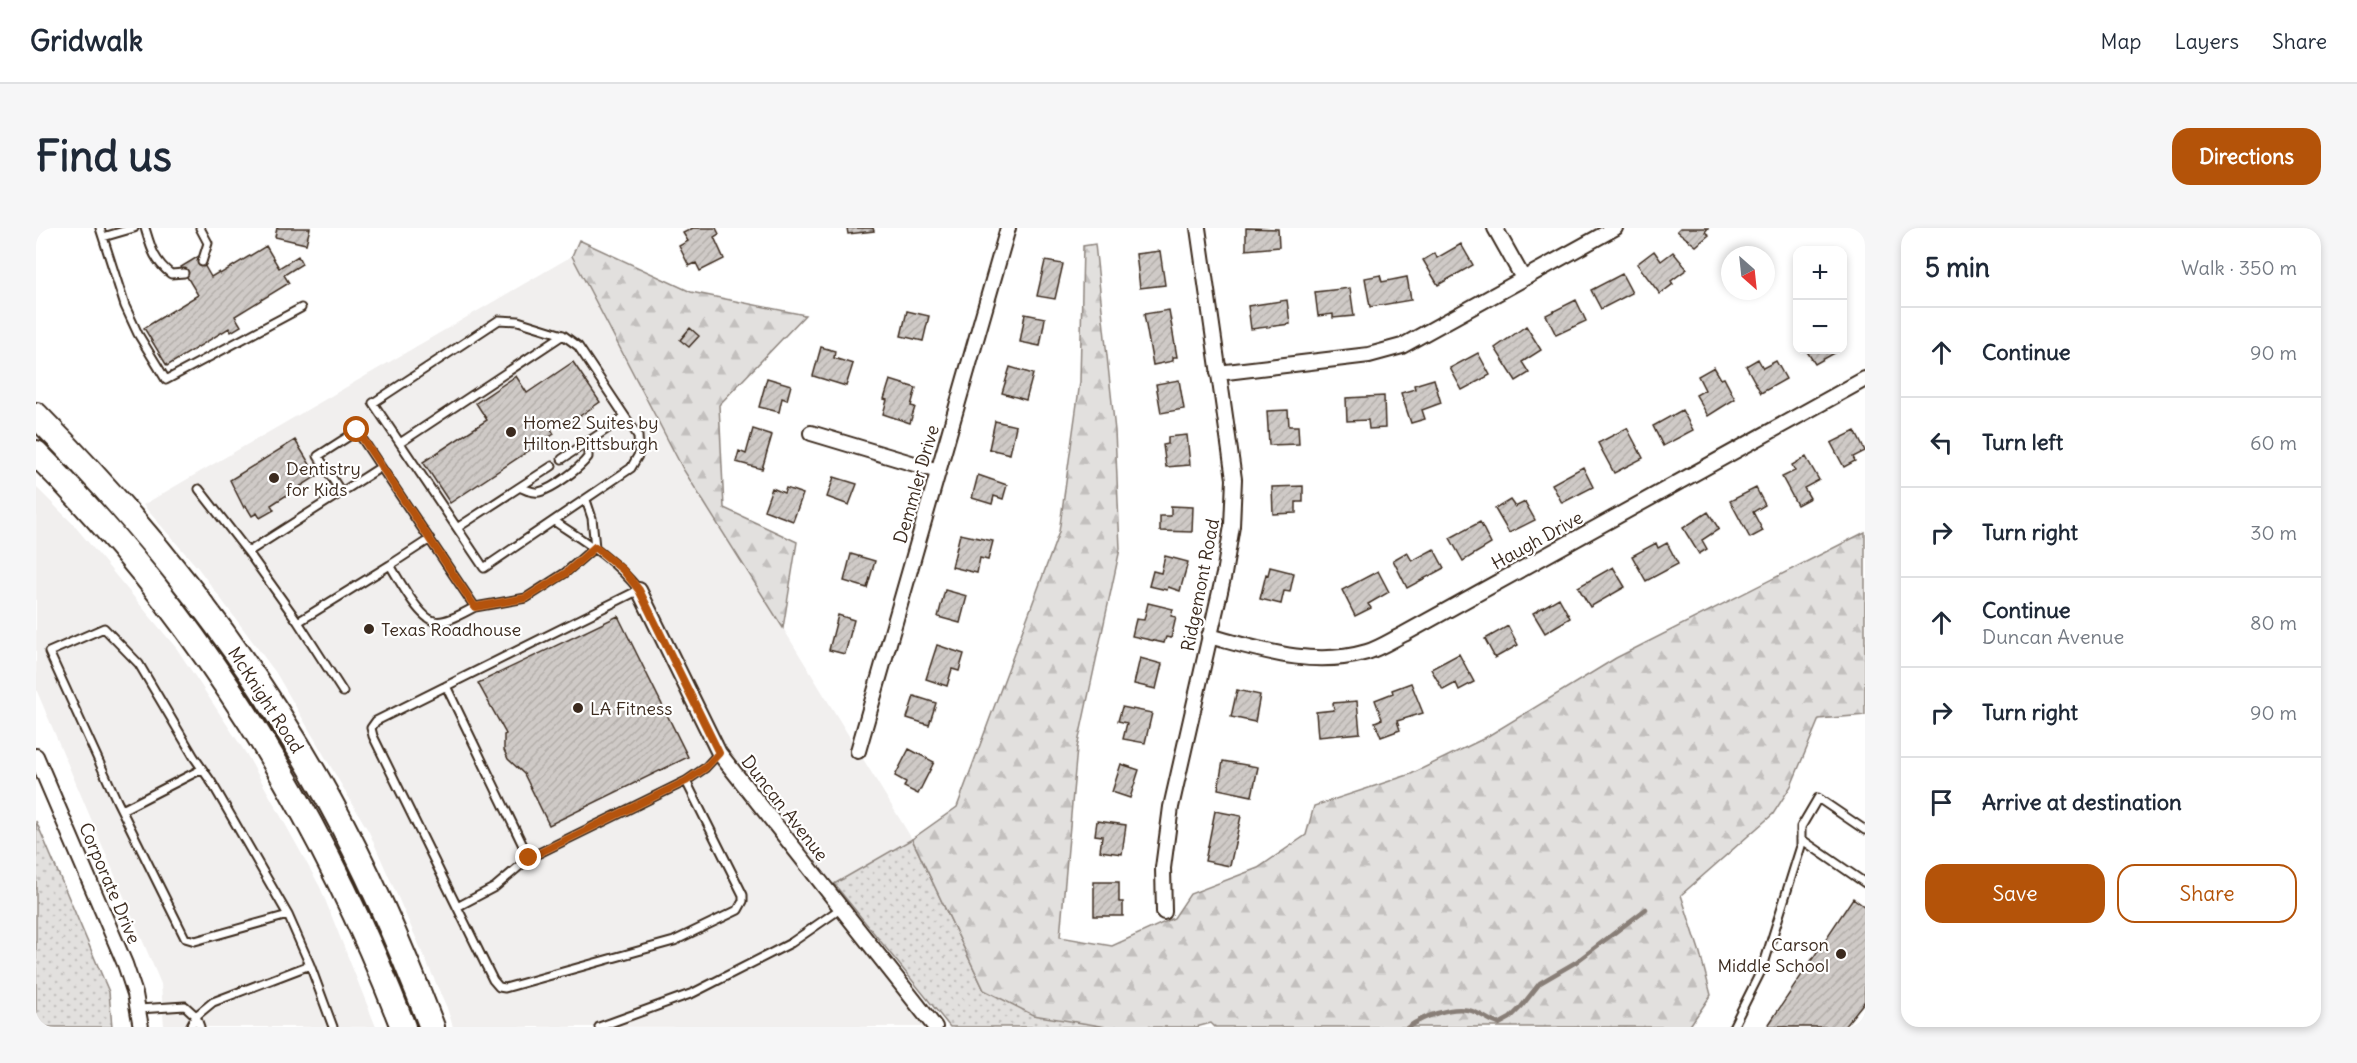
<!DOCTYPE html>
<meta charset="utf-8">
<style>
:root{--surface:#fff;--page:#f6f6f7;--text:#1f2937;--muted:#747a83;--line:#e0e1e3;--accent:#b45309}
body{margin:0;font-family:Delius,sans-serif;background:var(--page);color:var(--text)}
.controls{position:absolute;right:18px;top:18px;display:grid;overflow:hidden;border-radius:12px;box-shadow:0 3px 9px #0003}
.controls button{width:54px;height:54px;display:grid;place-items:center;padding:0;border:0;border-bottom:2px solid var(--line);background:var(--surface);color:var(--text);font:30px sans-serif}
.compass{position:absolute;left:1685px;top:18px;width:54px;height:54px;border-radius:50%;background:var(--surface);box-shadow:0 3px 9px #0003;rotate:153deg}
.stop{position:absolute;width:18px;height:18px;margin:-14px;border:4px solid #b45309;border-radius:50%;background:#fff}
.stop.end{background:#b45309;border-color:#fff;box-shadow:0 2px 6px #0008}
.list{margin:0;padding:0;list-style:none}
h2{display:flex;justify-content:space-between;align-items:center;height:78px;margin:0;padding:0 24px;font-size:26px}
h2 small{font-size:20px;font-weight:400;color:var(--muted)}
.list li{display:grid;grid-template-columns:39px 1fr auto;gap:18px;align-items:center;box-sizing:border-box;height:90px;padding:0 24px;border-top:2px solid var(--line)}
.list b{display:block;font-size:22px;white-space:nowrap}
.list p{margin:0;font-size:20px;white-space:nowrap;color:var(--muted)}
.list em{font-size:20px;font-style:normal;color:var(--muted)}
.actions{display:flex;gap:12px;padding:18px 24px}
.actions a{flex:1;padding:14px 0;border:2px solid var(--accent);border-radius:18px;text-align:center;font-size:21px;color:var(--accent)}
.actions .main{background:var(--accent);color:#fff}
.icon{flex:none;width:33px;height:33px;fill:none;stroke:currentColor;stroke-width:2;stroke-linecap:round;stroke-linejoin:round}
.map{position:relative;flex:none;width:1829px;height:799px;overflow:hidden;border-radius:18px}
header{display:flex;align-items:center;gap:36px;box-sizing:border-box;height:84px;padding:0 30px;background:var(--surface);border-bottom:2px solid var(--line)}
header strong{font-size:28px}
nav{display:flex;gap:33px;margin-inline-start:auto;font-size:21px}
.intro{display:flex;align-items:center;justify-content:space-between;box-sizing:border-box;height:144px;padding:0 36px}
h1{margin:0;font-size:42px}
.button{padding:15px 27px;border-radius:18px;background:var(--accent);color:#fff;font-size:21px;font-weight:700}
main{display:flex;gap:36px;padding:0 36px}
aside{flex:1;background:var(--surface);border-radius:18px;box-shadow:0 3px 9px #0003}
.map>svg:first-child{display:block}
.built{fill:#f1efee}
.grass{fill:url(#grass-dots);stroke:#8e857e;stroke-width:1.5}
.forest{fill:url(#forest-firs);stroke:#8e857e;stroke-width:1.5}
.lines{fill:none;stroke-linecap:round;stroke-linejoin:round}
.stream{stroke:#887e77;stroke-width:4.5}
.building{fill:url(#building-hatch);stroke:#3b2a1e;stroke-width:1.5}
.lane-casing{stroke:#3b2a1e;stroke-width:11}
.street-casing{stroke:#3b2a1e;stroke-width:18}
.highway-casing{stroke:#3b2a1e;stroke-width:28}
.lane{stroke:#fff;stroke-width:7}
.street{stroke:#fff;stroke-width:14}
.highway{stroke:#fff;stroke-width:24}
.route{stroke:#b45309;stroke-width:8}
.poi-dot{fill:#3b2a1e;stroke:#fff;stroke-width:2}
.labels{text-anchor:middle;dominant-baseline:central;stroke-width:4.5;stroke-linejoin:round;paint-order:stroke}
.poi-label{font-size:18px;fill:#3b2a1e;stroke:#fff;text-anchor:start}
.street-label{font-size:18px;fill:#3b2a1e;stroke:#fff}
</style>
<header>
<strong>Gridwalk</strong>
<nav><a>Map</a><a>Layers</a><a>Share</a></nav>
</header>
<div class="intro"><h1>Find us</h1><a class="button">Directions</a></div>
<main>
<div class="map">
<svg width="1829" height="799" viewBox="0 0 1829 799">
<defs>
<pattern id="grass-dots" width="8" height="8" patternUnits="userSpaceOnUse" patternTransform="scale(1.5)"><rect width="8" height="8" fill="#e2e0de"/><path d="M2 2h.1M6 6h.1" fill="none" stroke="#c3c0be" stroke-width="1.8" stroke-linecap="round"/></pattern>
<pattern id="forest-firs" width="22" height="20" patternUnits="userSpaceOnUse" patternTransform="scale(1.5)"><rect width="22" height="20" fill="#e2e0de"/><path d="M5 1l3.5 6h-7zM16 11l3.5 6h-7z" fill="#c3c0be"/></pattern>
<pattern id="building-hatch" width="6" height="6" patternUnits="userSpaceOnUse" patternTransform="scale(1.5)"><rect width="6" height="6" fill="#cfcac7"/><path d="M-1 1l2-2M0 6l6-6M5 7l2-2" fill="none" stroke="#b3aeaa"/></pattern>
</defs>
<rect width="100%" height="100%" fill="#fff"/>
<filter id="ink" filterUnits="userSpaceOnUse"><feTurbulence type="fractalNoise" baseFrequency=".0167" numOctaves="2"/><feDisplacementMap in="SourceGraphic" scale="12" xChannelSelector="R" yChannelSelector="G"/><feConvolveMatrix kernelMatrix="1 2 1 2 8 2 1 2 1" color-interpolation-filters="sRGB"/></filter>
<g filter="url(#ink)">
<path class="built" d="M536,28L647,241L747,400L876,611L789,661L899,799H417L411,780L333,604L240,445L162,340L107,277Z
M0,259L37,296L141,421L211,527L284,659L340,799H128L125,756L0,461Z"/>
<path class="grass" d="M0,593L73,764L76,799H0Z
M876,611L948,762L1052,795L1071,799H914L798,656Z"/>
<path class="forest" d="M543,12L655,64L769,87L683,177L688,280L761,314L747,400L647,241L536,28Z
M1059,16L1079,203L1084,321L1041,520L1024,709L1076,718L1138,690L1154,666L1222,640L1270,607L1278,578L1375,546L1447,511L1580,430L1829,304V487L1783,491L1755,558L1737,586L1645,667L1664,725L1675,767L1653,799H1179L1175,795L1160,799H1071L997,787L948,762L876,611L921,579L1023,304L1044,154L1047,18Z"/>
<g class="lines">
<path class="stream" d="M1372,799C1387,789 1414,778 1432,782C1444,784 1452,793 1463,796L1474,790L1485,779L1504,755L1540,734L1610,681"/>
</g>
<path class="building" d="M241,0H274L270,16L239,9Z
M657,0H680L683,6L678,9L688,31L664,43L660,35L653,38L643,18L652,13L647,5Z
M811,0H837L838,3L812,6Z
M1210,0L1242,1L1243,19L1210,22Z
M1644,0H1672L1669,4L1673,7L1660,18L1641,3Z
M1425,16L1437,37L1402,57L1387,32L1399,25L1401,30Z
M230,18L243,40L262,28L266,36L248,47L253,55L199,88L205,98L195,104L193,100L131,138L108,100L162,67L145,39L163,28L175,49L183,44L184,46Z
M1124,23L1129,57L1104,60L1100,26Z
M1618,23L1625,33L1637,24L1651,41L1635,53L1637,56L1624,66L1601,36Z
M1009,33L1027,36L1019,71L1001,68Z
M1586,46L1596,65L1565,81L1555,62Z
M1344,47L1346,54L1371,49L1375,72L1334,79L1329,50Z
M1314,60L1318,88L1297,90V86L1282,88L1279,64Z
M1251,72L1254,96L1215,101L1212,78Z
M1540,72L1550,93L1520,107L1510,87Z
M1133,82L1141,129H1137V133L1117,137L1108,86Z
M871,83L893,88L887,113L865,108Z
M989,86L1009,90L1004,118L984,114Z
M1490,98L1505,122L1486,134L1493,145L1480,153L1459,120Z
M654,100L663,108L653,119L644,112Z
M785,119L799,123L798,130L817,136L810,158L777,148Z
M1770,122H1804L1779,136Z
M1442,125L1454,147L1426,162L1414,140Z
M1722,131L1727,140L1740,133L1750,151L1725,165L1710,138Z
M537,134L564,174L532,196L529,192L515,201L518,206L414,275L387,234L451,192L440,175L480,148L491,165Z
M974,139L997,146L990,172L966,165Z
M1678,139L1685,151L1688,150L1699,171L1672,188L1660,167L1669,162L1662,148Z
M731,150L755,157L751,172L746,170L743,184L723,179Z
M1398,151L1405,175L1386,182L1389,191L1375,195L1365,165L1379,161L1378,157Z
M854,152L880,160L875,178L879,179L874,195L847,186L851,172L848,171Z
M1143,152L1148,181L1125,185L1120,156Z
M1348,168L1349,200L1333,201L1332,192L1311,193L1310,170Z
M1252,182L1253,198H1262L1263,216L1233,217L1231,183Z
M1646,182L1657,202L1627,218L1617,198Z
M959,193L980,198L974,226L953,221Z
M1591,200L1607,230L1578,245L1562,215Z
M717,201L736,207L726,241L700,234L703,223L710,226Z
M1819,203L1829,223L1817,229L1819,233L1808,239L1795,215Z
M1151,207L1154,237L1130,239L1127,217L1132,216V209Z
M259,212L281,248L235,277L238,282L224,290L221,285L216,288L210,278L208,280L194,252Z
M1770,229L1783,252L1768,260L1774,270L1761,277L1746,249L1759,243L1756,237Z
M1547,239L1557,259L1526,275L1516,256Z
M942,247L971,257L967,271L958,268L956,276L936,270Z
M798,249L821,256L813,277L791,269Z
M1267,258V274H1260V285L1237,286L1236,259Z
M736,260L748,265L750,260L767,266L757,293L728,282Z
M1720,260L1729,277L1717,284L1727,303L1714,310L1694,273Z
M1474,272L1479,279L1489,274L1499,292L1473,305L1459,281Z
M1135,278L1157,279L1156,304L1124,303V288H1135Z
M1672,284L1683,301L1666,312L1671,321L1663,326L1647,300Z
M1444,294L1455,316L1427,333L1414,310Z
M924,306L957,313L952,332L944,330L941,345L916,339Z
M1620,315L1622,320L1631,315L1642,336L1610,353L1596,328Z
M1398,321L1408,340L1371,360L1357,332L1371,324L1376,333Z
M815,326L839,333L831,360L808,353Z
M1129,328L1152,334L1144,363L1132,359L1131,362L1113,358L1117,343L1125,345Z
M1234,339L1258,345L1254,364L1248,363L1245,376L1224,371L1230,346L1232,347Z
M1577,339L1589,359L1554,379L1542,359Z
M1342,343L1353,364L1332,376L1335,380L1319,388L1306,362Z
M909,362L931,368L924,395L902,389Z
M1523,370L1534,390L1509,405L1497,385Z
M1112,375L1137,381L1135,388L1140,389L1135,410L1130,409L1128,415L1096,408L1100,391L1108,392Z
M802,387L818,392L809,426L793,422Z
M582,388L652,529L513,597L488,546L472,531L468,522V507L470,506L442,455Z
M1472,398L1482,417L1459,430L1449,411Z
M901,417L928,426L923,443L916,441L911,458L890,451Z
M1423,426L1438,454L1423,462L1420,455L1407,462L1395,441Z
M1104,430L1126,436L1120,461L1098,456Z
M1375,455L1387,485L1361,493L1364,502L1345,509L1339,494L1346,491L1339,472L1357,465L1356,462Z
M1201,462L1224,467L1219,494L1195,489Z
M878,468L900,475L893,497L871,490Z
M1321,473L1324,505L1282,509L1280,484L1298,482L1297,475Z
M1086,479L1116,485L1109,515L1087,511L1091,495L1082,493Z
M873,521L898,534L882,566L868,559L870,554L859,548Z
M1187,533L1222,539L1216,568L1182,561Z
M1085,536L1103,542L1094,570L1076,564Z
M1179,583L1205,588L1194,638L1169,633Z
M1061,593L1090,597L1086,626L1064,623L1066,608L1059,607Z
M1058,654H1083V674H1087V688H1058Z
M1817,670L1829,679V773L1808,799H1731Z"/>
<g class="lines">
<g class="lane-casing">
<path id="lane" d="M64,0L89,78L102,106L130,152L265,80
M109,0C115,20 118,33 135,46L148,45
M164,0L172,15L166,34
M67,9L98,0
M463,92L482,93L527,107L542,118L602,208L603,226L595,240L448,340L337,175Z
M364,215L527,107
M526,231L589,189
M484,259C490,262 496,265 503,264C517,261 544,240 552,229V214
M163,261L212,324L345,239L439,379L490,370L529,345L559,319
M305,264L282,228L321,203L345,239
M550,272L556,290L559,319
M518,293C551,315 578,331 603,362L340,493L335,500L337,508L457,752L463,759L469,760L638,713L702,682L707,673V667L650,553
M421,300L516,238
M394,311L354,337C362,350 383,390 398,393C410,396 429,384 439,379
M212,324L262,394
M410,458L493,630
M307,464L262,394L354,337
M86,582L166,541
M1765,611L1829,655
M421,679L459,659L493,630L650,553L669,540L683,525
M252,687L159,713L149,710L81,573L13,424L68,400L103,436L158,529L176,555L252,687L274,737L297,799
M103,781L149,778L160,788L164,799
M154,799L160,788L177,774L274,737
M563,799L657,765L755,715L804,681
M1697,799L1727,739L1765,618V599L1782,570L1829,602"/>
</g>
<g class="street-casing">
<path id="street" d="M1459,0L1487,50
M1182,145L1333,127L1366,118L1579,0
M775,205L902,243
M603,362L683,525L899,799
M1173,408C1225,422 1277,440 1331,424C1344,420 1356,412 1368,406L1829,151
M822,523L972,0
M0,528L89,736L99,766L105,799
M1128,684L1127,640L1135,579L1188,346L1196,298L1198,251L1162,0"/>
</g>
<g class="highway-casing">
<path id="highway" d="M0,187C114,302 215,430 293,572C333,645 366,721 396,799
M0,225C162,387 285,586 367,799"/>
</g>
<use href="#lane" class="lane"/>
<use href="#street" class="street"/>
<use href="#highway" class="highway"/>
</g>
</g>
<g class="lines" filter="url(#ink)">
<path class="route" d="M321,202L439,379L490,370L530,345L559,319L587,342L603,362L683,525L669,540L650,553L493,630"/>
</g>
<g class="poi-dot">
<circle cx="475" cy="204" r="6"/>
<circle cx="238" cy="250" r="6"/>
<circle cx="333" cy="401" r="6"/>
<circle cx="542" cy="480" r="6"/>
<circle cx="1805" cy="726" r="6"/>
</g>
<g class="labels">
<g class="poi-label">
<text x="487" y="194">Home2 Suites by<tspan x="487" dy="21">Hilton Pittsburgh</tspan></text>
<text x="250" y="240">Dentistry<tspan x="250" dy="21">for Kids</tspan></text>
<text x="345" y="401">Texas Roadhouse</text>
<text x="554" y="480">LA Fitness</text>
<text x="1793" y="716" text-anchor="end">Carson<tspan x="1793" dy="21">Middle School</tspan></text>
</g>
<g class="street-label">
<text transform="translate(880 256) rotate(-74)">Demmler Drive</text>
<text transform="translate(1501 312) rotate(-29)">Haugh Drive</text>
<text transform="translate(1164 357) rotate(-79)">Ridgemont Road</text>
<text transform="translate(230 472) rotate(57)">McKnight Road</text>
<text transform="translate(749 580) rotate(52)">Duncan Avenue</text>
<text transform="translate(74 655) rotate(67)">Corporate Drive</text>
</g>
</g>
</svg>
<div class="controls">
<button>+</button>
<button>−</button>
</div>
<svg class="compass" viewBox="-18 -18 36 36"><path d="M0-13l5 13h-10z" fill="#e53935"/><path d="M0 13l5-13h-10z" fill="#747a83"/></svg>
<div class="stop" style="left:321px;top:202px"></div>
<div class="stop end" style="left:493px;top:630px"></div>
</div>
<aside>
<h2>5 min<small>Walk · 350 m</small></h2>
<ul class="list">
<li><svg class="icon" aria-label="ahead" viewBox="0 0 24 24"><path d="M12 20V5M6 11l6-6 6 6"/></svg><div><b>Continue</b></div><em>90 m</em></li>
<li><svg class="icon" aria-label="left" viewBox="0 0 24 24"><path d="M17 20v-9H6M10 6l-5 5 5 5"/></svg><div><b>Turn left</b></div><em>60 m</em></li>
<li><svg class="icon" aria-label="right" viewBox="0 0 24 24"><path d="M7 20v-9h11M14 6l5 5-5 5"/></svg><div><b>Turn right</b></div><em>30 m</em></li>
<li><svg class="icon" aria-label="ahead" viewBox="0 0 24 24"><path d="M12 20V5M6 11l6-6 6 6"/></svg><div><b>Continue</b><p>Duncan Avenue</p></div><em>80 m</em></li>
<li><svg class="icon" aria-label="right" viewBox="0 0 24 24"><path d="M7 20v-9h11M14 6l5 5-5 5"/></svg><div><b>Turn right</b></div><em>90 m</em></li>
<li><svg class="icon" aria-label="arrive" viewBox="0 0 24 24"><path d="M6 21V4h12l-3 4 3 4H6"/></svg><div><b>Arrive at destination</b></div></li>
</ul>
<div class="actions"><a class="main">Save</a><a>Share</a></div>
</aside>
</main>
